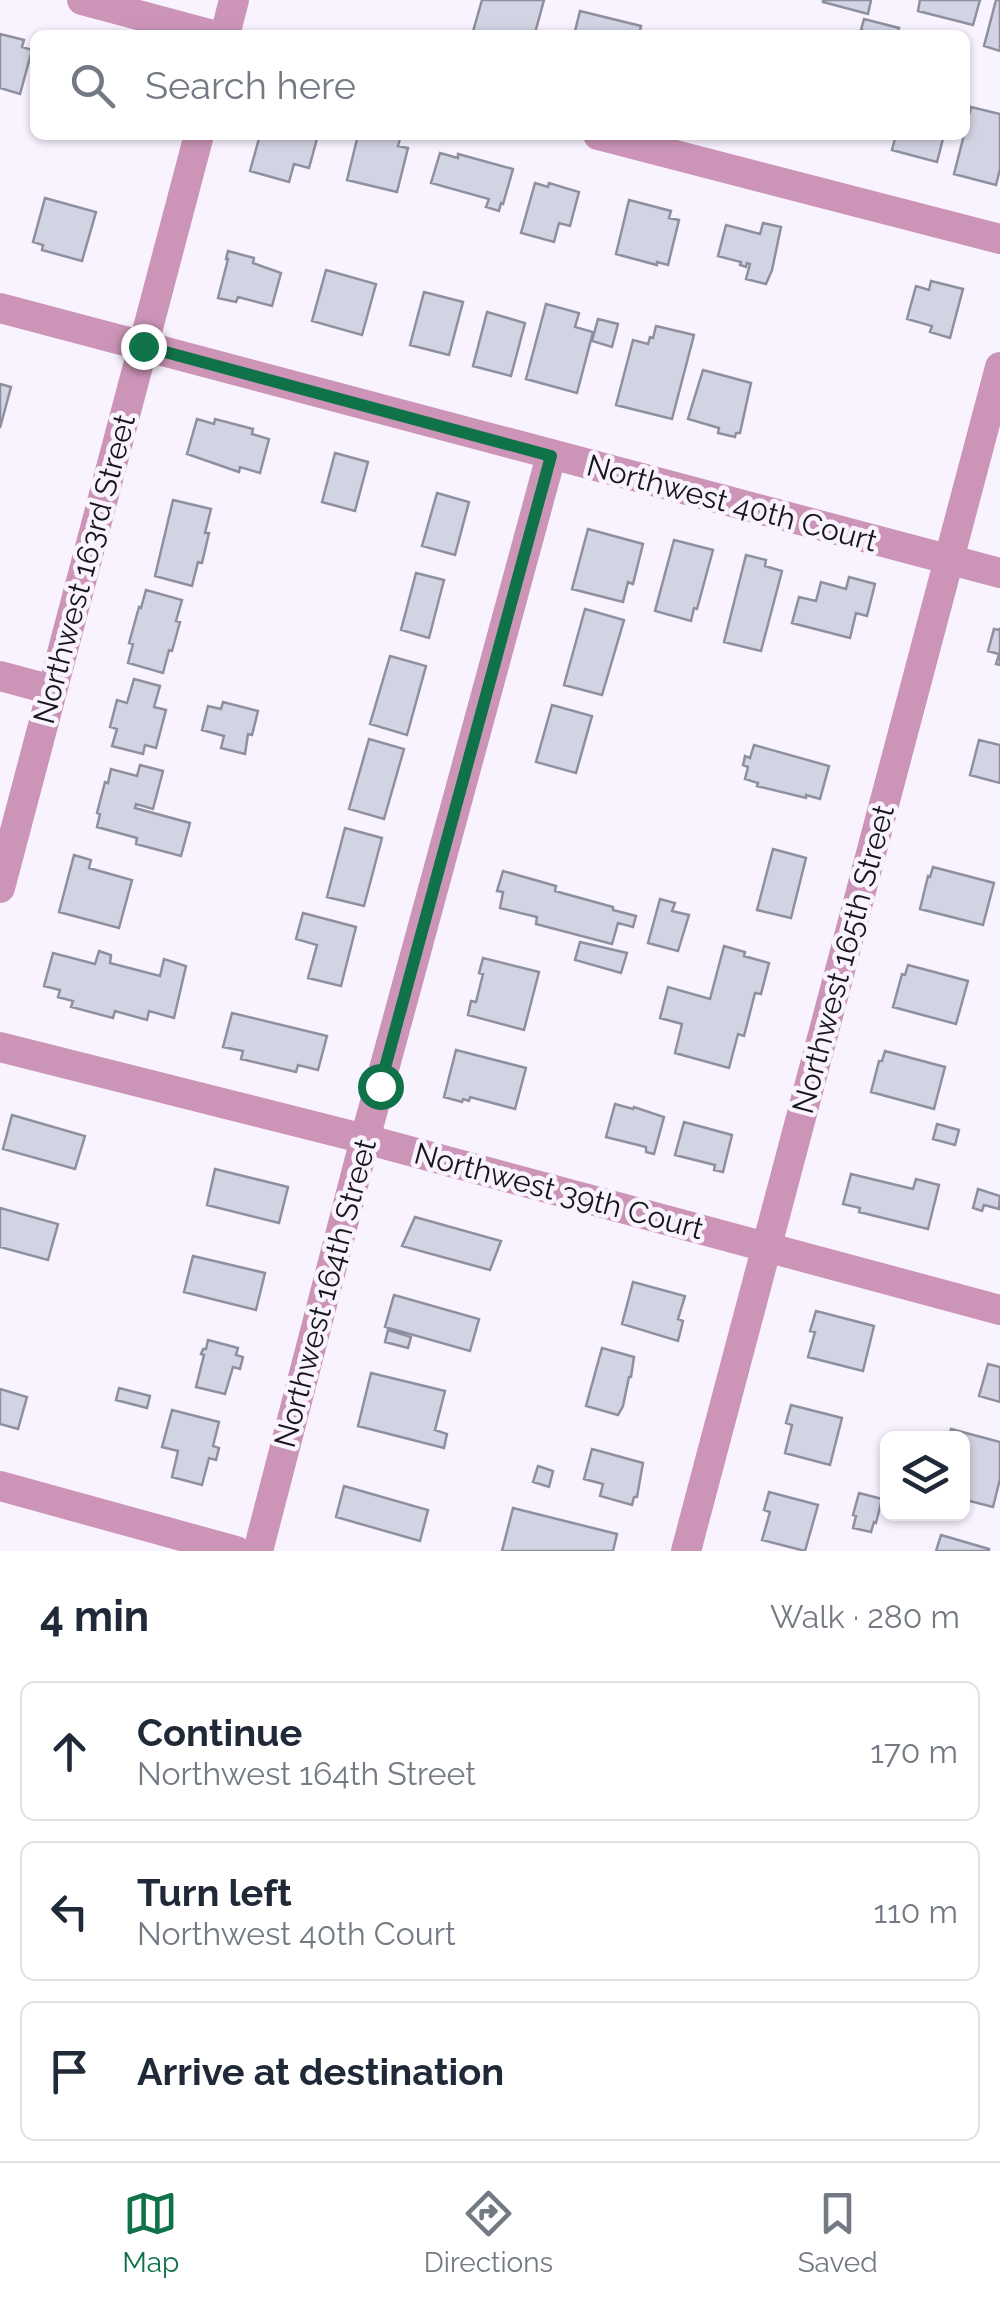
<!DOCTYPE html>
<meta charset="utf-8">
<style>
:root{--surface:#fff;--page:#f2f2f3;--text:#1f2937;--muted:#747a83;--line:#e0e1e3;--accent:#0f7249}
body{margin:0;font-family:Raleway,sans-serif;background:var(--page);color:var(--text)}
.controls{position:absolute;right:30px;bottom:30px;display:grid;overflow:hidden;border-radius:15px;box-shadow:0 2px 8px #0004}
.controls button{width:90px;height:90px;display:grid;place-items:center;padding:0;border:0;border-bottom:2px solid var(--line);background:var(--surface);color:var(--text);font:50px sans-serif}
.stop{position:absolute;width:30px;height:30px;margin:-22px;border:8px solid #0f7249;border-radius:50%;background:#fff}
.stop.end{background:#0f7249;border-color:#fff;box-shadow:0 2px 10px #0008}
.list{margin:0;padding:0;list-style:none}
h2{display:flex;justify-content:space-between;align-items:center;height:130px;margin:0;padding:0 40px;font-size:42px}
h2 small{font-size:32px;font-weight:400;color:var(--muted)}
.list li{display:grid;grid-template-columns:65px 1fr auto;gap:30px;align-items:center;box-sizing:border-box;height:140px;margin:0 20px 20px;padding:0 20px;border:2px solid var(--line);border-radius:15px}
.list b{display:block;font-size:38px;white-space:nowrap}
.list p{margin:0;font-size:32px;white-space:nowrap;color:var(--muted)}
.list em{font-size:32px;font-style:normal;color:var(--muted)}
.icon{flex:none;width:55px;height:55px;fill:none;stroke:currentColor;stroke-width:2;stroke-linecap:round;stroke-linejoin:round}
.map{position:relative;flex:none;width:1000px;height:1551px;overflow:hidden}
.search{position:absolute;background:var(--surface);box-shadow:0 2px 8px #0004;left:30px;right:30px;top:30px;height:110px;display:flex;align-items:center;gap:25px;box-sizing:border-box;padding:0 35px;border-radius:15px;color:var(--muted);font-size:38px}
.sheet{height:610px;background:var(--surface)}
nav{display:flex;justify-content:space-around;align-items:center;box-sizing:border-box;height:140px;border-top:2px solid var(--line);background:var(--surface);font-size:28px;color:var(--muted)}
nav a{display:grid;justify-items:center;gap:5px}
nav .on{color:var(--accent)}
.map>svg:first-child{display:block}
.building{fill:#d2d4e4;stroke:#8f909f;stroke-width:2.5}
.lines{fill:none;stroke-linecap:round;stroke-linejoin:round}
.street{stroke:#cc95b8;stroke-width:30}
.route{stroke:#0f7249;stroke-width:12}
.labels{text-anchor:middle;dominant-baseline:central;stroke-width:9;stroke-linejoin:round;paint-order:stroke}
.street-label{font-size:30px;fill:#19161b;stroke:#f9f3ff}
</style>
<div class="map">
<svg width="1000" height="1551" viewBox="0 0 1000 1551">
<rect width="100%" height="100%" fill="#f9f3ff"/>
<path class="building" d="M482,0H544L535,33L544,35H472Z
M823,0H871L868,14L823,2Z
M920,0H980L973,25L918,11Z
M996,0H1000V51L984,46Z
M580,11L641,26L639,35H574Z
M864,19L899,28L897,35H867L868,32L861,30Z
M0,34L24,40L22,47L32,50L20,94L0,88Z
M971,107L1000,114V169L996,185L954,174Z
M260,135H318L309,168L294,164L289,182L250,171Z
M358,135H382L400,139L398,146L408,148L397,192L347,180Z
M896,135H944L937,162L892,150Z
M440,153L458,158V154L513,169L503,204L501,203L499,211L486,207L489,199L431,183Z
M535,183L548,187L549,183L579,192L570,226L559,223L554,242L521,233Z
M45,198L96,212L82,261L42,250L43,245L33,242Z
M629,200L671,211L669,218L679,220L668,265L657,262V265L616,254Z
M763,223L781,227L772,270L766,284L746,279L750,264L747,263L746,267L740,265L741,262L718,256L726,225L760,234Z
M228,251L254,258L253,263L281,273L272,306L238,297L236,302L218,298L228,259H226Z
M326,270L376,284L362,335L312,321Z
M931,281L963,289L950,338L930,332L932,326L907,319L916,286L929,290Z
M424,292L463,302L449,355L410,345Z
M546,304L579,313L575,327L593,332L577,393L526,379Z
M487,312L525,323L511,376L473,366Z
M598,319L618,324L612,347L592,341Z
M656,326L694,335L672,419L616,405L633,340L648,344L650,337L653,338Z
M703,370L751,383L740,433H736L735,437L718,433L719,428L688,419Z
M0,384L11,387L0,428Z
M197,419L214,424L215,419L253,429L252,434L269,439L260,473L240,467L239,472L187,454Z
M335,453L368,462L355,511L322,502Z
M437,493L469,502L455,555L422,546Z
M173,500L211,509L205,533H209L202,563L198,562L192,586L155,576Z
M588,529L643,544L633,584L628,582L623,602L572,589Z
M674,540L713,550L697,609L694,608L691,621L655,611Z
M746,555L766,560L765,566L782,571L761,651L724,642Z
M416,573L444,580L429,638L401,630Z
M849,577L875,584L867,616L856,613L850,638L792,623L799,597L816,601L821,582L846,589Z
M146,590L182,600L176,621L180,622L172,651L169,650L163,673L128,663L133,644L129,643L139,607L141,608Z
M585,609L624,620L602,695L564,685Z
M1000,628V665L996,664L999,654L988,651L994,629L999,630Z
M390,656L426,666L407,735L370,724Z
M134,679L160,686L154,707L166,710L156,748L145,745L143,754L112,746L117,729L110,727L117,700L127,703Z
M223,702L258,711L252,735L248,734L245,754L221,748L224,736L202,730L208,706L221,709Z
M552,705L592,716L576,773L536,762Z
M369,739L404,749L384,819L349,809Z
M979,740L1000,745V783L970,775Z
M754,745L829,766L820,799L806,795V798L757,786L758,783L745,779L748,767L743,765L744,761L745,756L750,758Z
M140,765L163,771L153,809L136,804L135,808L190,823L181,856L136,844L137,838L97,827L100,814L97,813L105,782L108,783L111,769L137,776Z
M345,828L382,838L364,906L327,897Z
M773,849L806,858L791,918L757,910Z
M74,855L91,860L89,868L132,880L119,928L59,912Z
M933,867L994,883L983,925L920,909L928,876L930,877Z
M503,871L556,886L555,891L613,907V910L636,916L633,927L618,923L612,944L536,924L537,917L500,908L503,892L497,891Z
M660,899L675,903L672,911L689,915L678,951L648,943Z
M303,913L356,927L341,986L308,978L317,945L296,939Z
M580,942L627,953L621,973L575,960Z
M724,946L745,952L744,956L769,963L761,994L755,993L744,1036L738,1034L729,1068L675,1053L682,1024L660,1018L668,987L710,999Z
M99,951L111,955L110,963L160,976L164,959L186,966L174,1018L149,1011L147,1020L115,1011L113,1018L71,1007L73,1001L58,997L60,990L44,986L53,953L95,964Z
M483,958L539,972L524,1030L468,1015L471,1001L476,1002L483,974L479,973Z
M908,965L968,981L956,1024L893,1007L902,974L905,975Z
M232,1013L327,1036L318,1070L298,1065L296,1072L241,1059L243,1051L223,1047Z
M456,1050L526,1068L515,1109L470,1097L469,1101L463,1099L462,1102L444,1097Z
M885,1051L945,1067L934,1109L871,1092L879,1061H882Z
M615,1104L633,1109L634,1107L664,1117L654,1154L646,1152V1147L606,1137Z
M12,1115L85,1136L75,1169L3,1149Z
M684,1122L732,1135L723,1172L714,1170L715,1165L675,1155Z
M937,1124L959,1130L955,1145L933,1139Z
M215,1169L288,1187L279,1223L207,1205Z
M851,1174L913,1189L916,1179L939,1185L928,1229L859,1212L860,1208L843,1204Z
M978,1189L1000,1196L999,1209L984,1205L982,1211L973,1208Z
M0,1208L58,1224L48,1260L0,1247Z
M415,1217L501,1241L490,1270L402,1246Z
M193,1256L265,1273L256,1310L184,1292Z
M633,1282L685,1296L678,1319L683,1321L678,1341L622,1324Z
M394,1295L479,1319L470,1351L385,1327Z
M816,1311L874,1326L863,1371L808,1357L815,1332L810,1331Z
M388,1330L411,1337L408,1348L385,1342Z
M208,1340L238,1348L236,1355L243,1357L240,1369L233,1367L225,1394L196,1387L204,1355L201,1354L203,1349H206Z
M602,1348L634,1357L631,1377H629L623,1406L618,1415L586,1406Z
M988,1364L1000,1367V1402L979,1396Z
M371,1373L445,1391L435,1430L447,1434L444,1448L358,1426Z
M119,1388L150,1396L147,1408L116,1400Z
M0,1389L27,1397L18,1429L0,1424Z
M791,1405L842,1418L830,1465L785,1453L792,1425L786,1423Z
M172,1410L219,1422L213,1446L219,1448L216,1460L209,1458L202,1485L172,1477L178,1451L162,1447Z
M951,1429L1000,1442V1479L993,1507L962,1499V1438H949Z
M592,1449L643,1463L637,1497H634L632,1505L600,1496L603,1484L584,1479Z
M538,1466L553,1471L549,1487L533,1482Z
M344,1486L428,1510L420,1541L336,1517Z
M769,1492L818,1505L805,1551L762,1540L770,1512L764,1510Z
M859,1493L882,1499L876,1523L874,1522L871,1532L853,1528L856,1516L853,1515Z
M513,1508L617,1534L613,1551H502Z
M941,1535L989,1549V1551H936Z"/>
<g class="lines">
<path class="street" d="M82,0L213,35
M225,35L234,0
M598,135L1000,239
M0,308L1000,573
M0,676L52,690
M0,888L199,135
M0,1047L365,1139L1000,1310
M0,1486L236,1551
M258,1551L365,1139L551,456
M686,1551L1000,367"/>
</g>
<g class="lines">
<path class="route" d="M143,346L551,456L380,1086"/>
</g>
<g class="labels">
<g class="street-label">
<text transform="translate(732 503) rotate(15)">Northwest 40th Court</text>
<text transform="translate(84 569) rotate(-75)">Northwest 163rd Street</text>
<text transform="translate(843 959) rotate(-75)">Northwest 165th Street</text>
<text transform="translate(559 1191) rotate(15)">Northwest 39th Court</text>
<text transform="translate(325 1293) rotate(-75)">Northwest 164th Street</text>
</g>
</g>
</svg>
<div class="controls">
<button><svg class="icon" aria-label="layers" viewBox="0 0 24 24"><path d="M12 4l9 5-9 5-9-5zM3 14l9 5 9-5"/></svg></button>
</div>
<div class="stop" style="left:380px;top:1086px"></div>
<div class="stop end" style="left:143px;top:346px"></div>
<div class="search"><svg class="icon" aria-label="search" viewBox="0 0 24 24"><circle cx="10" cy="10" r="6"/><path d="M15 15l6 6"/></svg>Search here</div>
</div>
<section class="sheet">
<h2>4 min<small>Walk · 280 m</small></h2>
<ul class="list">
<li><svg class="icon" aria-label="ahead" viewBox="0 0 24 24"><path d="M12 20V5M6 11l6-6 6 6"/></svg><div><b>Continue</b><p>Northwest 164th Street</p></div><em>170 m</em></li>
<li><svg class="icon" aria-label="left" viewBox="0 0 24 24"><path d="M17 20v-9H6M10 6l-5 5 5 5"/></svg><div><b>Turn left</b><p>Northwest 40th Court</p></div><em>110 m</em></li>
<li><svg class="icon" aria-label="arrive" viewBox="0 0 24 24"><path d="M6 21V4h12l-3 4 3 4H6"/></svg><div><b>Arrive at destination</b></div></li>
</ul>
</section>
<nav>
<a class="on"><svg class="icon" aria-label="map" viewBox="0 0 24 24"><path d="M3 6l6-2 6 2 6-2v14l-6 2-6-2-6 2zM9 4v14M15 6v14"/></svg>Map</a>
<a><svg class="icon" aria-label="directions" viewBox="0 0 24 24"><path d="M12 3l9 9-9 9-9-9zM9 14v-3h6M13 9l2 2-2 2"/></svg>Directions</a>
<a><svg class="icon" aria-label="saved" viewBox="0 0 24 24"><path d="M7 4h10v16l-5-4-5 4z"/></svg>Saved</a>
</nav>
